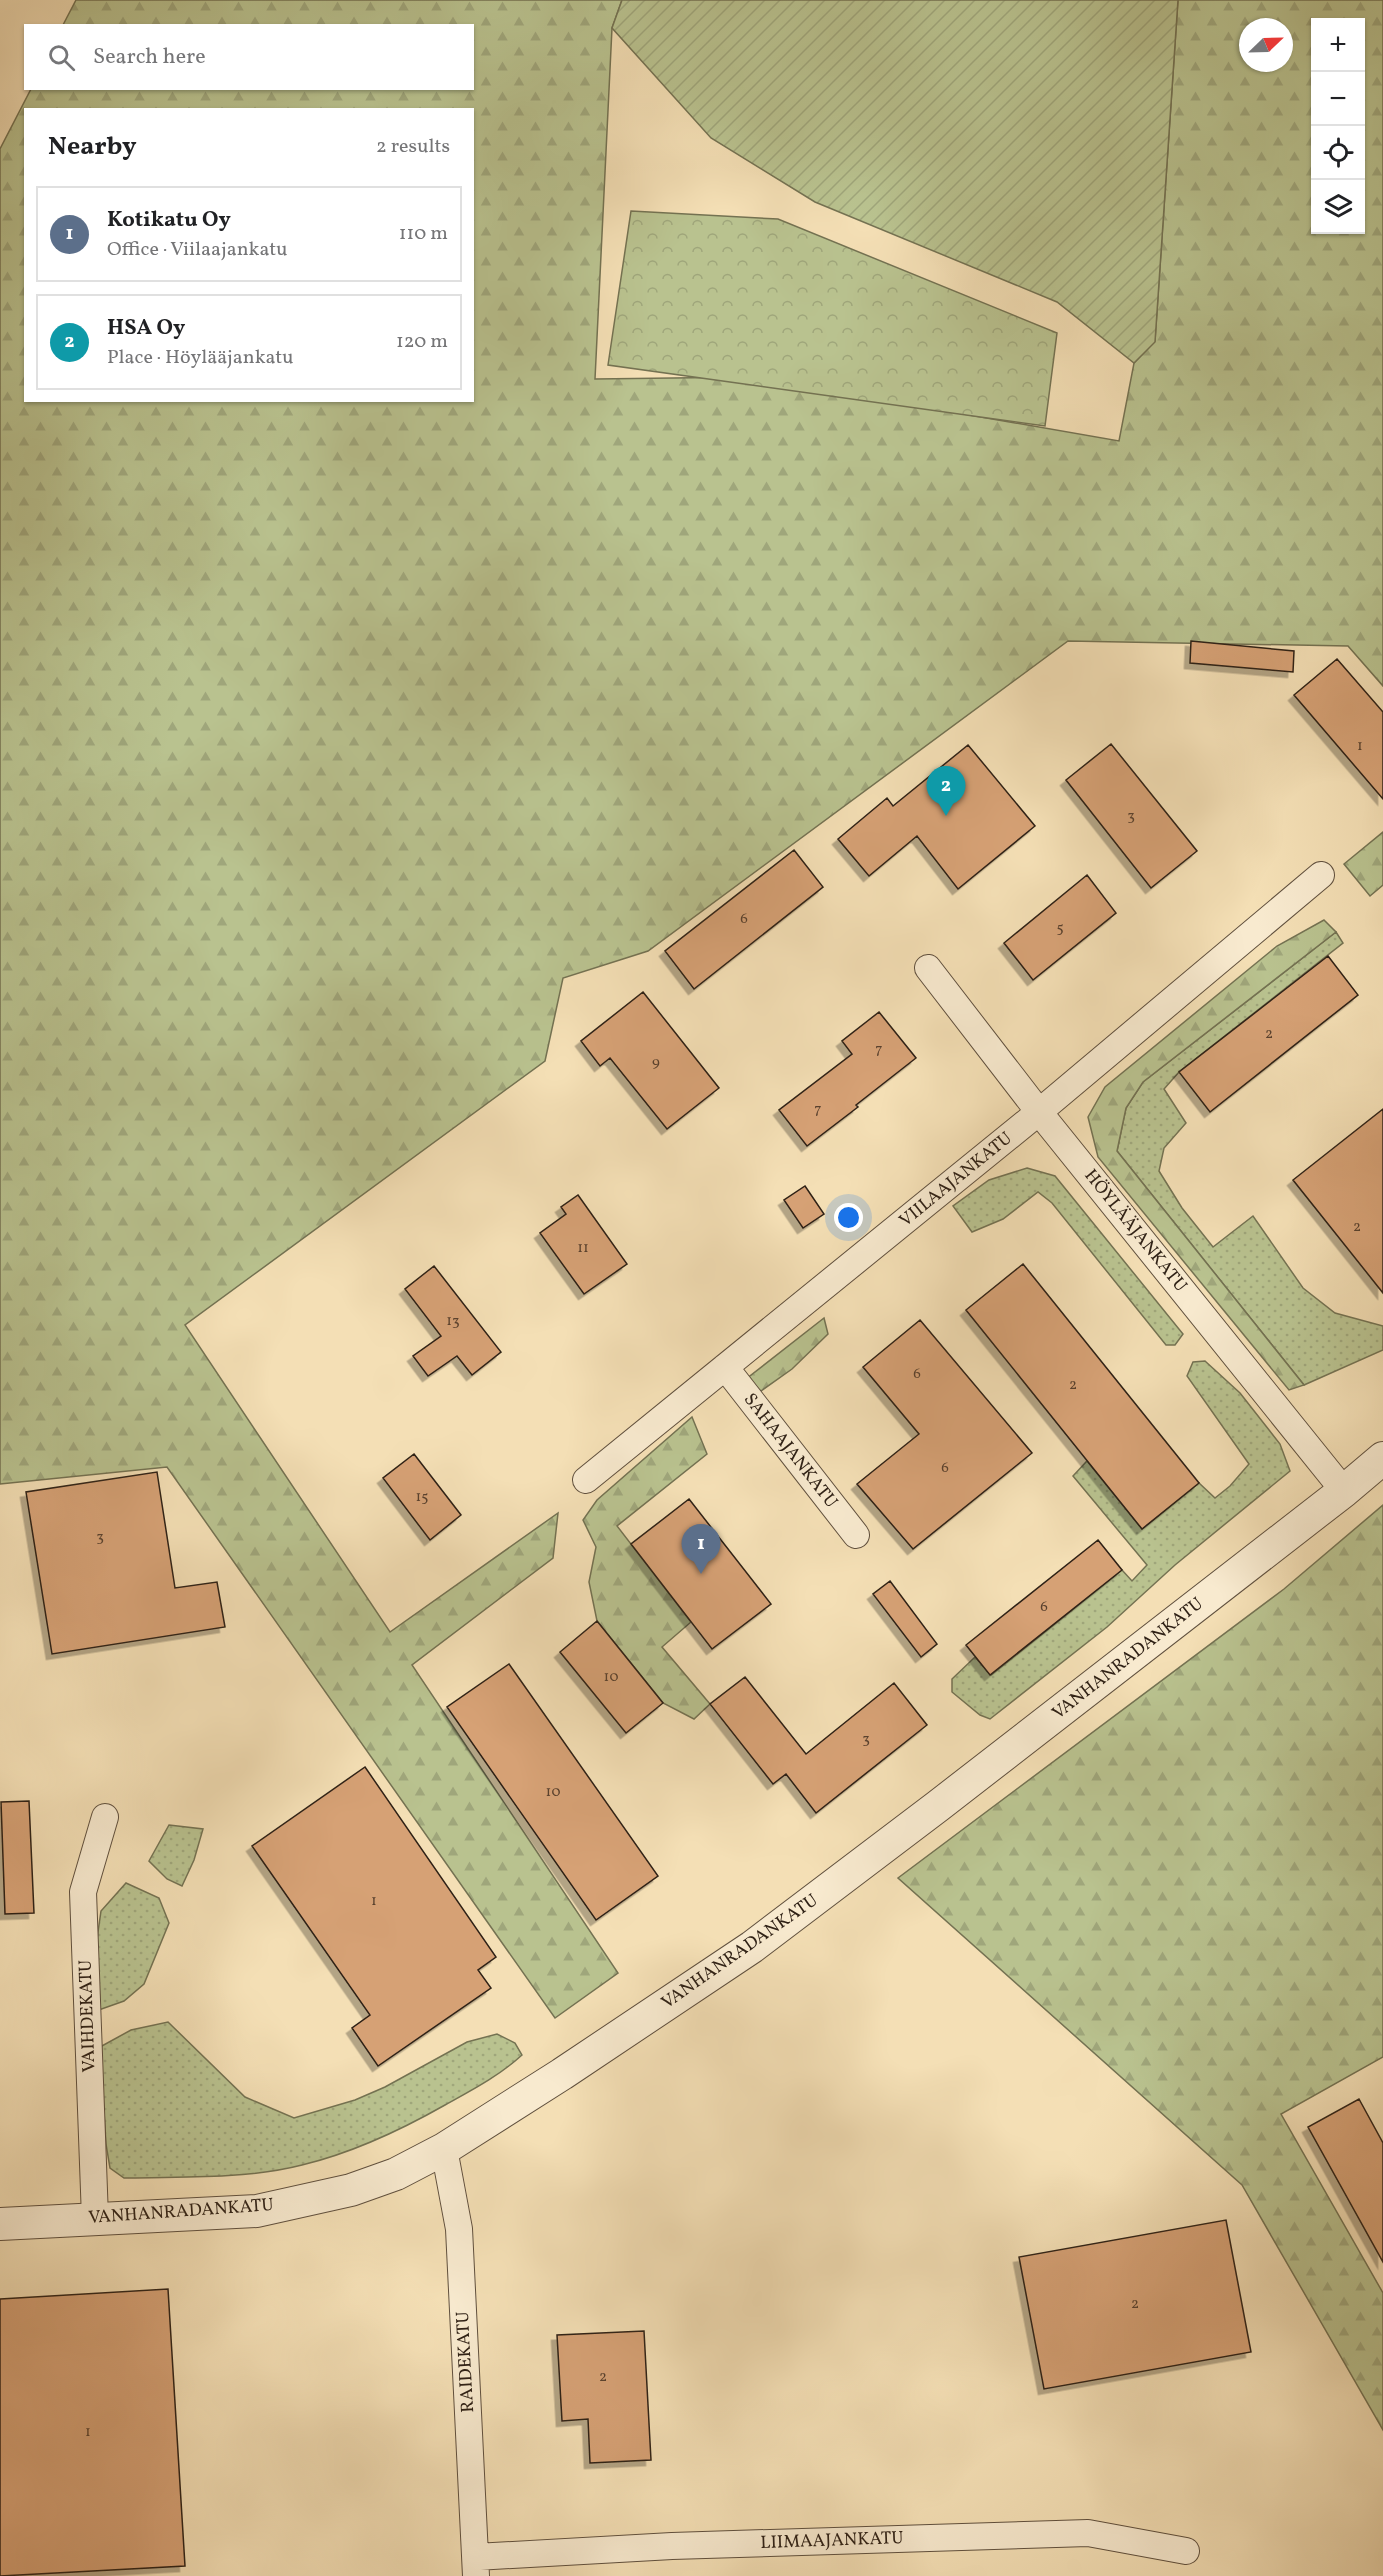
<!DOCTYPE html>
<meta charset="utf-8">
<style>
:root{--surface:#fff;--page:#f2f2f2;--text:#202124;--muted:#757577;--line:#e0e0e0;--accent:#8f2418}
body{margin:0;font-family:Vollkorn,serif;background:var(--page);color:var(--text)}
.controls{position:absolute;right:18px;top:18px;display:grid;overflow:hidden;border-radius:0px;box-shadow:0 2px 4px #0004}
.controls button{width:54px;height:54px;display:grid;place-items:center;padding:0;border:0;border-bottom:2px solid var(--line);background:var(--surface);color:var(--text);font:30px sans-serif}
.compass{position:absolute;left:1239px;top:18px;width:54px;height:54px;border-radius:50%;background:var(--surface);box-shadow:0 2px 4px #0004;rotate:67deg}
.you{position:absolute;left:849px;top:1218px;width:21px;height:21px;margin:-15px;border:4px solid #fff;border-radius:50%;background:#1a73e8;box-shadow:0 0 0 9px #1a73e833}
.badge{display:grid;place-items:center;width:39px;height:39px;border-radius:50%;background:var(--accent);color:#fff;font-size:20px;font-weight:700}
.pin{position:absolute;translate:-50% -50px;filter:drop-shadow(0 2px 3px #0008)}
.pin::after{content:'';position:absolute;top:32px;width:21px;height:18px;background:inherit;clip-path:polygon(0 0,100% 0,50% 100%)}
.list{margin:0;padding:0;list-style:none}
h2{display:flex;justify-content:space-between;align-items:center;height:78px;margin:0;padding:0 24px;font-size:26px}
h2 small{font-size:20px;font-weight:400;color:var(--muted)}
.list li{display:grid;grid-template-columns:39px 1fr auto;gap:18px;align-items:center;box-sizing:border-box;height:96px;margin:0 12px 12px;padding:0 12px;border:2px solid var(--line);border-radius:0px}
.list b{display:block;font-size:22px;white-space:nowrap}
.list p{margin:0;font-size:20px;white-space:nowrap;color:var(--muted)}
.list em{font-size:20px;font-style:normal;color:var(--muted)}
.icon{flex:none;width:33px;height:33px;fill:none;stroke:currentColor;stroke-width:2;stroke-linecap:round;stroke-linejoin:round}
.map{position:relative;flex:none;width:1383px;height:2576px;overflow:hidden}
.search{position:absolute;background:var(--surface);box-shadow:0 2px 4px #0004;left:24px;top:24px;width:450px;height:66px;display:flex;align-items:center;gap:15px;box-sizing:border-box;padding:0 21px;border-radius:0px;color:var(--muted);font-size:22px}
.panel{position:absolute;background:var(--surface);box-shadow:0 2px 4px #0004;left:24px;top:108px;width:450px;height:294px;border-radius:0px}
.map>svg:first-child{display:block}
.grass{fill:url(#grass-dots);stroke:#747252;stroke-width:1.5}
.forest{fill:url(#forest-firs);stroke:#747252;stroke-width:1.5;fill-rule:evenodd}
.park{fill:url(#park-crowns);stroke:#747252;stroke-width:1.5}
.garden{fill:url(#garden-furrows);stroke:#747252;stroke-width:1.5}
.building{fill:#d6a175;stroke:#2f2116;stroke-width:1.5;filter:url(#shadow)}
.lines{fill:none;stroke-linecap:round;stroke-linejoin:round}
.minor-casing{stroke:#60503e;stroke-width:28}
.tertiary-casing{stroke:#60503e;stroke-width:34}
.minor{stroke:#f8eacf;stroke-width:26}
.tertiary{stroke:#f8eacf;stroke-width:32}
.labels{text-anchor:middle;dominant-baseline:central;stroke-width:4.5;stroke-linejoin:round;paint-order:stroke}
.number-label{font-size:15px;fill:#59412e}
.street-label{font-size:18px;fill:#2f2116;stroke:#f8eacf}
</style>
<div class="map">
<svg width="1383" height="2576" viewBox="0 0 1383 2576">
<defs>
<pattern id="grass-dots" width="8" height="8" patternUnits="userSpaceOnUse" patternTransform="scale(1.5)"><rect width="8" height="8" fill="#b9c28f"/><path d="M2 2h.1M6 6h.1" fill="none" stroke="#9fa67b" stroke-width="1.8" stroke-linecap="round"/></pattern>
<pattern id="forest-firs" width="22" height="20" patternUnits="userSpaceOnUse" patternTransform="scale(1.5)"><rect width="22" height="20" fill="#b9c28f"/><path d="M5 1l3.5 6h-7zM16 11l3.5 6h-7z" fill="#9fa67b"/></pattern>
<pattern id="park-crowns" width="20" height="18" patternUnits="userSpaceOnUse" patternTransform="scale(1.5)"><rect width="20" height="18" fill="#b9c28f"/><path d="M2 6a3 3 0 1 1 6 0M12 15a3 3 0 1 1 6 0" fill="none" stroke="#9fa67b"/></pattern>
<pattern id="garden-furrows" width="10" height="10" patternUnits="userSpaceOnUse" patternTransform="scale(1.5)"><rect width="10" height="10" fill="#b9c28f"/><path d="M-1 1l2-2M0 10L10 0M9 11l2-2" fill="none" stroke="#9fa67b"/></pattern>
<filter id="shadow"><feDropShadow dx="-5.5" dy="5.5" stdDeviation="0" flood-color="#0004"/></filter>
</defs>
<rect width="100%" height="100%" fill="#f4dfb5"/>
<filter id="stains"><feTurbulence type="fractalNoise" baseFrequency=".00333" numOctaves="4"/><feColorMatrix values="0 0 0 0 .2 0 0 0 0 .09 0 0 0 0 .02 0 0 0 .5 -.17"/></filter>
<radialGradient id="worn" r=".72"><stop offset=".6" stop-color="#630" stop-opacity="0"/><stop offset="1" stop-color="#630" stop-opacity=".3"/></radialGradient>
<path class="grass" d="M1336,932L1343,943L1179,1072L1164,1089L1186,1123L1164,1148L1159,1171L1182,1208L1213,1247L1253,1216L1303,1288L1335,1313L1383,1326V1350L1304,1385L1117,1151L1126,1108L1143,1082Z
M1027,1168L1055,1176L1183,1334L1175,1345H1166L1052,1203L1038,1192L1003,1219L972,1232L953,1206L989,1180Z
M1205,1361L1240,1393L1280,1444L1290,1471L1175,1565L1107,1627L990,1719L980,1715L952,1692V1679L975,1657L991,1675L1122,1570L1132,1581L1147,1565L1073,1476L1087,1461L1142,1529L1199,1483L1215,1498L1230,1486L1249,1464L1187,1376L1193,1362Z
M169,1825L203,1829L194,1860L182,1886L167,1879L149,1861Z
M126,1883L159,1898L169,1923L144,1984L124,2001L96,2011V1946L101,1911Z
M168,2022L245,2097L294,2118L355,2100L385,2087L467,2042L497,2034L515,2043L522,2055C499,2076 472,2090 445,2105C401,2130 352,2153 302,2165C248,2179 180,2177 124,2178L110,2168L106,2144L100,2047L131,2030Z"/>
<path class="forest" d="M76,0H622L612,28L595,379L751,377L1119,441L1134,363L1155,341L1178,0H1383V686L1348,646L1068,641L648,951L563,978L545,1061L185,1325L390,1632L558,1513L553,1558L412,1665L618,1973L555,2018L167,1467L0,1484V149L31,89L472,88V26L63,25ZM1316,22H1360V230H1316ZM1248,27H1284V63H1248ZM26,110H472V400H26Z
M1383,832V885L1370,896L1344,864Z
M1324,920L1336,932L1143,1082L1126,1108L1117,1151L1304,1385L1289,1390L1098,1157L1088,1117L1105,1087L1277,946Z
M824,1318L828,1334L792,1369L761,1391L746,1379Z
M692,1417L707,1454L617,1526L691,1622L662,1647L710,1704L694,1719L663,1703L597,1621L589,1582L596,1547L583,1520L597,1500Z
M1383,1505V2057L1281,2114L1383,2293V2430L1242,2185L898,1878L1284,1589Z"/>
<path class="park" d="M631,211L778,219L1057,333L1045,426L608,365Z"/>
<path class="garden" d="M622,0H1178L1155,342L1134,363L1057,302L815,202L711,138L612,28Z"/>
<path class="building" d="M1191,641L1294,651L1293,672L1190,663Z
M1337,659L1383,712V799L1294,695Z
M1111,744L1197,851L1151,888L1066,780Z
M968,745L1035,826L958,889L917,836L869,876L838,839L887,798L893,806Z
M794,850L823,887L694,989L665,951Z
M1087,875L1116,913L1033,980L1004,943Z
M1328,956L1358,995L1210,1112L1179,1072Z
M643,992L719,1088L667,1129L610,1058L600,1066L581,1041Z
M879,1012L916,1058L856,1105L858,1107L807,1146L779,1110L852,1054L842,1041Z
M1383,1109V1293L1293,1180Z
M805,1186L824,1214L803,1228L784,1200Z
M578,1195L627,1264L584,1294L540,1233L566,1214L561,1207Z
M1023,1264L1199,1483L1142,1529L966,1310Z
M434,1266L501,1352L472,1375L457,1356L428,1376L413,1356L441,1336L405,1289Z
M920,1320L1032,1453L913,1549L857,1484L919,1434L863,1367Z
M414,1454L461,1515L430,1540L383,1478Z
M157,1472L175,1588L217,1582L225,1627L52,1654L26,1492Z
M689,1499L771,1604L712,1649L631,1544Z
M1098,1540L1122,1570L990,1675L966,1645Z
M890,1581L937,1644L921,1657L873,1594Z
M597,1621L663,1703L626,1733L560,1652Z
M509,1664L658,1876L596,1920L447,1707Z
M745,1677L806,1754L894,1683L927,1725L816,1813L786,1774L773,1784L710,1704Z
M365,1767L496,1957L478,1970L491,1988L378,2066L352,2028L370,2015L252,1846Z
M29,1801L34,1913L5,1914L1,1802Z
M1359,2099L1383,2143V2262L1308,2127Z
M1226,2220L1251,2352L1044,2389L1019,2257Z
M168,2289L185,2566L0,2576V2299Z
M644,2331L651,2460L590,2463L588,2419L562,2421L557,2335Z"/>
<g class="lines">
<g class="minor-casing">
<path id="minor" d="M928,968L1039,1112L1344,1491
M725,1367L856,1535
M586,1480L1039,1112L1321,875
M444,2149L459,2229L476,2576
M95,2218L83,1892L105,1817
M476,2557L672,2546L1088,2533L1186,2551"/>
</g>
<g class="tertiary-casing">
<path id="tertiary" d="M0,2224L257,2211L351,2190L396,2174L444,2149L562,2074L752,1947L938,1806L1344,1491L1383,1458"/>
</g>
<use href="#minor" class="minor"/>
<use href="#tertiary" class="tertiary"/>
</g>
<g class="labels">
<g class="number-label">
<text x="1360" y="746">1</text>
<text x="1131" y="816">3</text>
<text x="744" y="919">6</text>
<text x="1060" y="928">5</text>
<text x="1269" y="1034">2</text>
<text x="879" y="1049">7</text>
<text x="656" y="1062">9</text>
<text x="818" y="1109">7</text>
<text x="1357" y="1227">2</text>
<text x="583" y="1248">11</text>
<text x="453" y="1321">13</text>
<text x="917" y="1374">6</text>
<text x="1073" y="1385">2</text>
<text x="945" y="1468">6</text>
<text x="422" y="1497">15</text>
<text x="100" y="1537">3</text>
<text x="1044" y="1607">6</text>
<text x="611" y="1677">10</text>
<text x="866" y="1739">3</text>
<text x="553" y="1792">10</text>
<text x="374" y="1901">1</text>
<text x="1135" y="2304">2</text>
<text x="603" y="2377">2</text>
<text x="88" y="2432">1</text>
</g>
<g class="street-label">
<text transform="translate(956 1180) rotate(-39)">VIILAAJANKATU</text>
<text transform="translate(1135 1231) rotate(51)">HÖYLÄÄJANKATU</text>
<text transform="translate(790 1451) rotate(52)">SAHAAJANKATU</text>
<text transform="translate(1128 1659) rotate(-38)">VANHANRADANKATU</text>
<text transform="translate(740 1952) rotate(-35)">VANHANRADANKATU</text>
<text transform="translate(88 2016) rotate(-92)">VAIHDEKATU</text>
<text transform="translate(181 2212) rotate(-4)">VANHANRADANKATU</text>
<text transform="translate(466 2362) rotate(-93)">RAIDEKATU</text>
<text transform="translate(832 2541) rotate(-2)">LIIMAAJANKATU</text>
</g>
</g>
<rect width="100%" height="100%" filter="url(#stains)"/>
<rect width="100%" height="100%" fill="url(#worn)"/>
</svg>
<div class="controls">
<button>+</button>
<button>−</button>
<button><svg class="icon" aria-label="locate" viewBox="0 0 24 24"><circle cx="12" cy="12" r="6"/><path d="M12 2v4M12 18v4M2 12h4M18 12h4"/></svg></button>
<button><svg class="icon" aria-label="layers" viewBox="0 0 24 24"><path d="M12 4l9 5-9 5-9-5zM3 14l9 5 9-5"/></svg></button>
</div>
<svg class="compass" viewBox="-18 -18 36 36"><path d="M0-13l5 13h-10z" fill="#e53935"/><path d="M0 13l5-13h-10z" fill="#757577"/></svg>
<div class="you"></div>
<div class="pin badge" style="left:701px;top:1574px;background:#5c6f8a">1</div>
<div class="pin badge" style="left:946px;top:816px;background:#0f9aa8">2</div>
<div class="search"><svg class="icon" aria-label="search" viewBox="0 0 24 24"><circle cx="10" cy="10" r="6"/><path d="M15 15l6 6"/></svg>Search here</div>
<section class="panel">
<h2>Nearby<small>2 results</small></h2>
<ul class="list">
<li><span class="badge" style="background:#5c6f8a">1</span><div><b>Kotikatu Oy</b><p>Office · Viilaajankatu</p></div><em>110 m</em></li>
<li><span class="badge" style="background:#0f9aa8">2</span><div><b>HSA Oy</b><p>Place · Höylääjankatu</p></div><em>120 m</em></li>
</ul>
</section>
</div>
